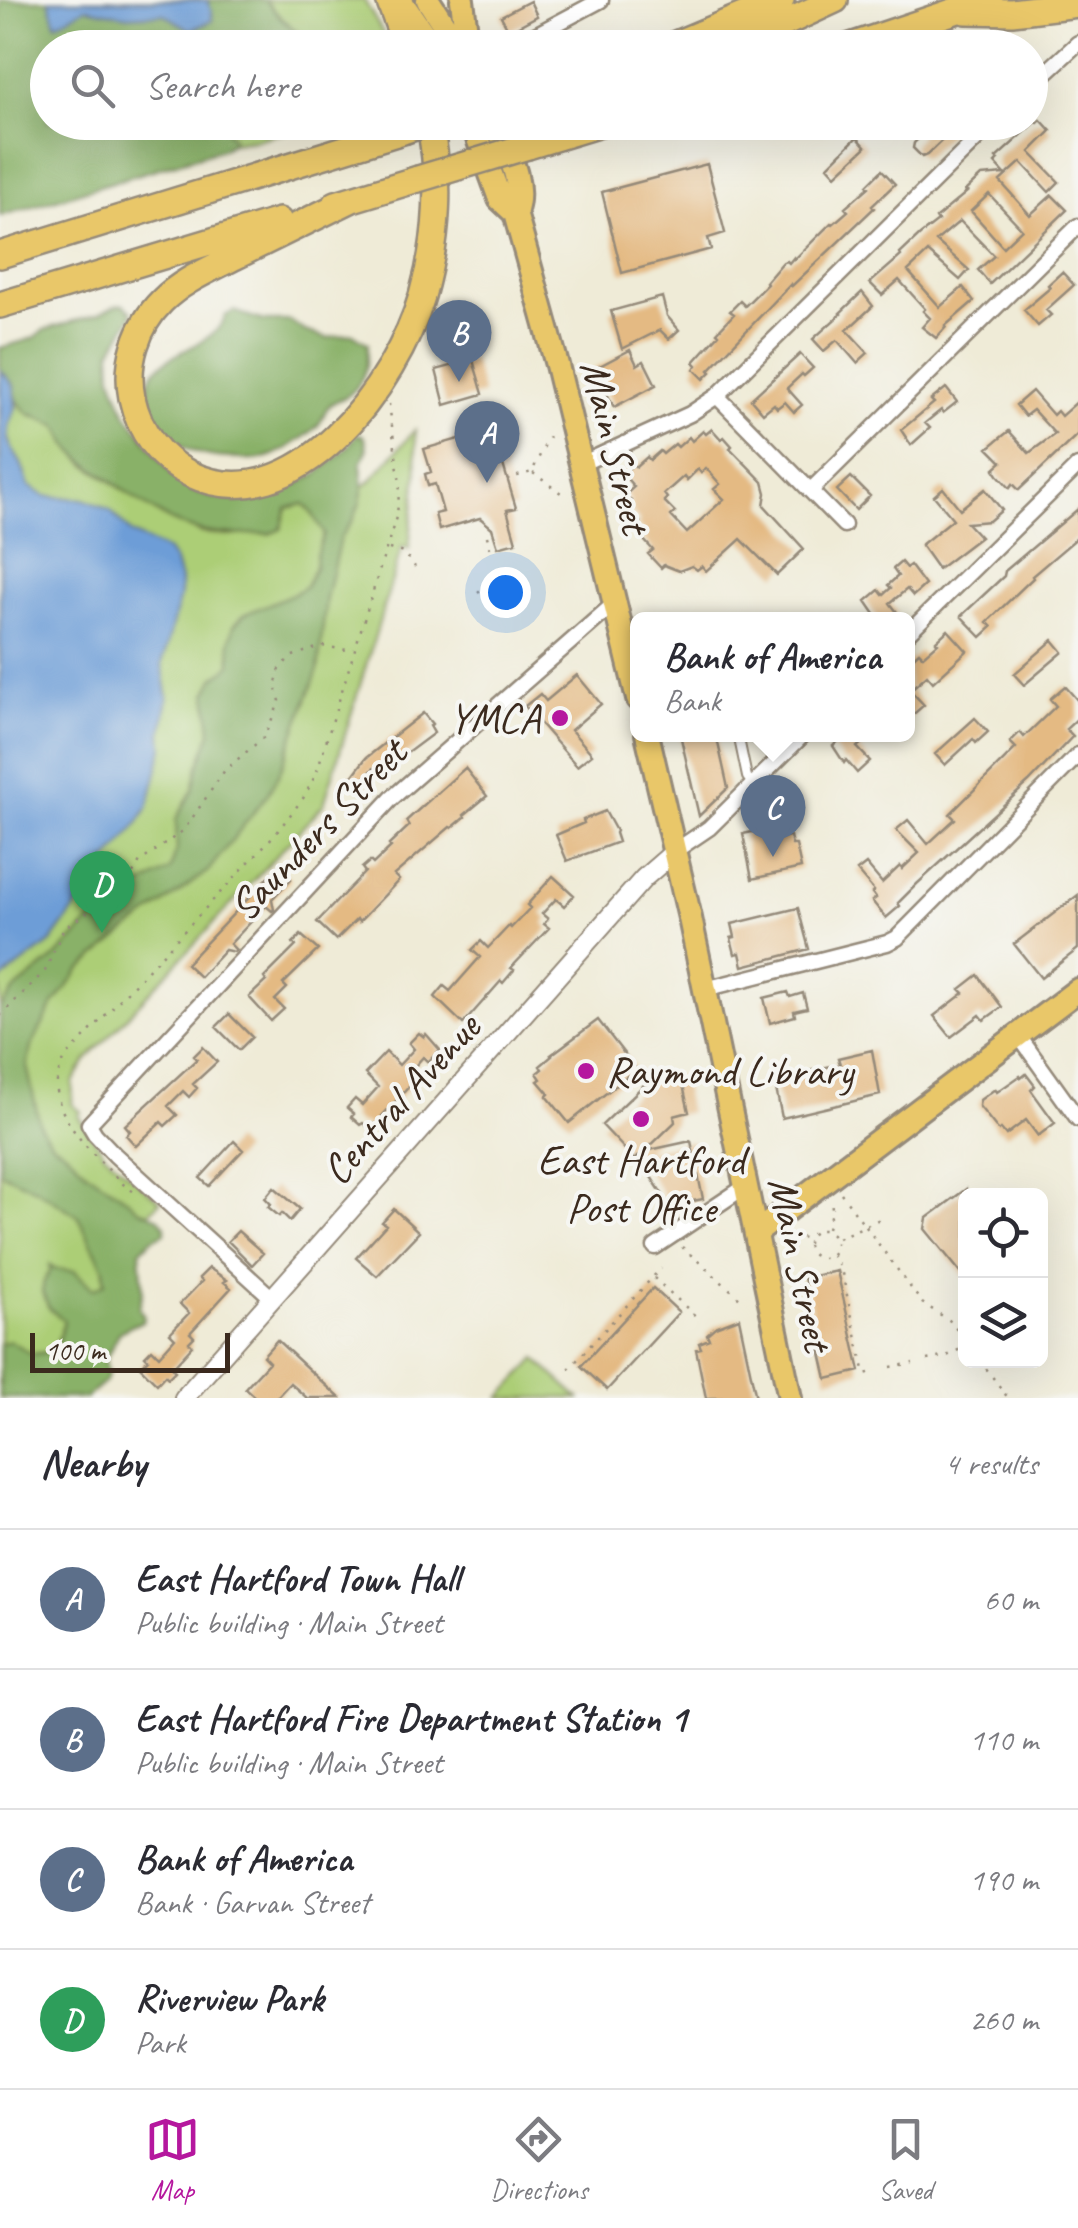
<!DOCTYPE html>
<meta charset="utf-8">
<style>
:root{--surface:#fff;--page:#f7f7f7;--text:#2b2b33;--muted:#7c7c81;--line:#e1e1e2;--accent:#b5179e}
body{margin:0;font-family:Caveat,sans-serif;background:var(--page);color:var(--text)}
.controls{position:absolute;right:30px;bottom:30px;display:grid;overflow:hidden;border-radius:15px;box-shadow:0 10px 40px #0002}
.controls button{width:90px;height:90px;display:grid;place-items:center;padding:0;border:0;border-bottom:2px solid var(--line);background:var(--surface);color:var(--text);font:50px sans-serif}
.scale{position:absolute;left:30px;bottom:25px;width:200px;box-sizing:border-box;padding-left:10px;border:5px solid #3b2a1e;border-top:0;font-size:28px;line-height:35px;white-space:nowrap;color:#3b2a1e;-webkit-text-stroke:8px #f6f6f2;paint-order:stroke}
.you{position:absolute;left:505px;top:592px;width:35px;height:35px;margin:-25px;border:8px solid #fff;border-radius:50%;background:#1a73e8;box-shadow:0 0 0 15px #1a73e833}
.badge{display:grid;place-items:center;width:65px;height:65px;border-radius:50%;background:var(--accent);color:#fff;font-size:32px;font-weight:700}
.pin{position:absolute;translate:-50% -82px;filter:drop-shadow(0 2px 5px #0008)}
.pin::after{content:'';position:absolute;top:52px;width:35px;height:30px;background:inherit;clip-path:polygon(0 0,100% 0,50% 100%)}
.popup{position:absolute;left:630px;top:612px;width:285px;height:130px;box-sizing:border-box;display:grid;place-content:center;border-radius:15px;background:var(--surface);filter:drop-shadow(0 2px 8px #0005);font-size:32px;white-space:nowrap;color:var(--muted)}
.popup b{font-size:38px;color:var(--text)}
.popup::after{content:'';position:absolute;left:50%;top:100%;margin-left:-20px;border:20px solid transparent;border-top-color:var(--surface)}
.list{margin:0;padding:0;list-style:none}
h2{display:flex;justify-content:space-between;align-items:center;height:130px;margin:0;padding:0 40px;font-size:42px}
h2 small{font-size:32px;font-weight:400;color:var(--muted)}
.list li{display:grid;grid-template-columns:65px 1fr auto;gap:30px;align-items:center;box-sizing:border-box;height:140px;padding:0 40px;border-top:2px solid var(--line)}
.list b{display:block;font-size:38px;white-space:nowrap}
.list p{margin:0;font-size:32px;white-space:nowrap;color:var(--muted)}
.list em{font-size:32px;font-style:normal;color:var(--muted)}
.icon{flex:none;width:55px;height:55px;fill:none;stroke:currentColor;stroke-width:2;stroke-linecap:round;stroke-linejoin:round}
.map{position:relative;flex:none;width:1078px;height:1398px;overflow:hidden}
.search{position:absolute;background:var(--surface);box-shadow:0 10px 40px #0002;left:30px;right:30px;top:30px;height:110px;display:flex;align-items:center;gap:25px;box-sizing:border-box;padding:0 35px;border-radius:55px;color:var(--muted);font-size:38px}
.sheet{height:690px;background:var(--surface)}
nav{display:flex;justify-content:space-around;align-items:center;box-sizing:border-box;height:140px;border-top:2px solid var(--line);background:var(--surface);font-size:28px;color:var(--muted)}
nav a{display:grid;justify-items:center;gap:5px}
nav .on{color:var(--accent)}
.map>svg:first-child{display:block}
.green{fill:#acce76;stroke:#747c4a;stroke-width:2.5}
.forest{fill:#89b167;stroke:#626e42;stroke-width:2.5}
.water{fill:#6d9dd7;stroke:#54647a;stroke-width:2.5}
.building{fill:#e4ba83;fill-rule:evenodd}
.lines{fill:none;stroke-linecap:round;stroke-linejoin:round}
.service-casing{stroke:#958a7a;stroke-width:12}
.minor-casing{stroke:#958a7a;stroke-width:19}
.tertiary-casing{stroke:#958a7a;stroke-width:22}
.primary-casing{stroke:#958a7a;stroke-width:28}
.trunk-casing{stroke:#958a7a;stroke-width:28}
.motorway-casing{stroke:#958a7a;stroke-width:30}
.path{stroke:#958a7a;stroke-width:2.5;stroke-dasharray:2.5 8;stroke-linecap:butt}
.service{stroke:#fff;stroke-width:8}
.minor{stroke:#fff;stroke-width:14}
.tertiary{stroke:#fff;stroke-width:18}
.primary{stroke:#e9c769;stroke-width:22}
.trunk{stroke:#e9c769;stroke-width:22}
.motorway{stroke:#e9c769;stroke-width:25}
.motorway-bridge-casing{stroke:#958a7a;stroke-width:30;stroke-linecap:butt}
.motorway-bridge{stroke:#e9c769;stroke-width:25}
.poi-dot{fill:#b5179e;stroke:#f6f6f2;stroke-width:4}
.labels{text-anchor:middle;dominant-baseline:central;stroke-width:8;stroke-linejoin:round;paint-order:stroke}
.street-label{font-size:42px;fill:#3b2a1e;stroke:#f6f6f2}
.poi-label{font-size:42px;fill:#3b2a1e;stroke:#f6f6f2;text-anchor:end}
</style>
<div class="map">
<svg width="1078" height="1398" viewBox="0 0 1078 1398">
<rect width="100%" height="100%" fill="#f6f6f2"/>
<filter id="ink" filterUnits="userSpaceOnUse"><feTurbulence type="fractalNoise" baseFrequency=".01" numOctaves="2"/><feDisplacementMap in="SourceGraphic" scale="20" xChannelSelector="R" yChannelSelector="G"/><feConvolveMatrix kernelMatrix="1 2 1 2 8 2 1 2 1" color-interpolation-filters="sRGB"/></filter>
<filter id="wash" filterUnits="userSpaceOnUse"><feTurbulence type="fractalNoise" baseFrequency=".0048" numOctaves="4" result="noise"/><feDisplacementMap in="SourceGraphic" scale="40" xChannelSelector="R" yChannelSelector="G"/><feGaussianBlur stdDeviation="2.25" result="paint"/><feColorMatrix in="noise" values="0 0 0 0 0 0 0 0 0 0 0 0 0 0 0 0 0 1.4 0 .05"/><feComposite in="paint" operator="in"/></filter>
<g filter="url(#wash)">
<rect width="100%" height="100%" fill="#efebd7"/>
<path class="green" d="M135,0H364L391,47H177Z
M224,123H318L255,140L231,143L232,138L227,131Z
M17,400L30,415L42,417L60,428L68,445L87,465L161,516L202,533L230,536L253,533L269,534L281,529L287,508L304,504L312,514L351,497L370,481L415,430L417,474L409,548L402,547L324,804L85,1062L73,1082L72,1104L81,1112L78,1116L105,1154L160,1201L103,1264L105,1283L93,1289L62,1317L64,1323L54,1351L32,1354L0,1381V409L11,418L16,407Z
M536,1359L579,1398H500Z"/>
<path class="forest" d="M0,0H265C278,18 297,30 312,47L48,48V122L224,123L227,131L232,138L231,143L222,149L0,216Z
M124,304L132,311V316L111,351L112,377L125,412L175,478L191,490L211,497L250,501L264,499L316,475L347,448L357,434L362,435L365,438L367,450L361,464L363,486L360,503L353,520L340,538L326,598L318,670L280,772L267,795L208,871L125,932L80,970L52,1007L31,1047L27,1066L40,1126L46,1135L52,1143L65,1151L87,1172L126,1198L138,1209L159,1218L165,1226V1233L151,1240L140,1251L143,1291L139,1308L144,1316L142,1321L119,1332L105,1360L108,1374L106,1381L86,1398H0V1344L10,1341L32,1354L52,1352L56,1347L64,1321L49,1308L42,1292L44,1281L50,1272V1265L54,1269L75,1271L93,1289L105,1283L104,1269L78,1216L36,1189L0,1172V1008L17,988L57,956L101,911L114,901L170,870L177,849L176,820L193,789L198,767L211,732L207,693L214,678L231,665L230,642L234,625L245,614L295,593L306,586L315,567L316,555L324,534L312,513L304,504L287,508L281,529C270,535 263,533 251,534C193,539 162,519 117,485C100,472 83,463 69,446C64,440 62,432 58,426L26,412L17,400L13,384L0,369V348L34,338L44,330L98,314L116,305Z
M234,311L264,321H290L305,331L327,338L353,334L368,344C367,362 366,380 351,393C345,398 337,400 331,404C324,409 324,418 319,424C313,431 303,438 295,443C284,451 266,460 252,460C246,461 237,458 230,458C189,457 162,441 150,400C135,352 215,353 225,316Z"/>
<path class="water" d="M49,0H207L212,12V21L191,30L164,14L128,16L86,8L56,24Z
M0,369L14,386L16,407L9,426L8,439L11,447L21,463L29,486L45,496L84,499L110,510L132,534L168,551L175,562L180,580V596L162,664L168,698L162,733L163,748L148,808L134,829L105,864L93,884L51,942L0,981Z"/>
<g id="blocks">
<path class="building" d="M530,1L537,16L509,31L501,16Z
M1041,120L1051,131L1030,152L1059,182L1049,192L1021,162L1000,181L1030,215L1052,195L1067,210L990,284L978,270L994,256L960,221L936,241L969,270L960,280L928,252L908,271L940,307L963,287L974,301L945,326L946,327L936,338L922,327L930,318L923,311L925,309L899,280L882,295L870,283L901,256L900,254L920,235L938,221L936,218L967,192L965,191L981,176L1005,174L995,163L998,160L996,158L1036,122L1038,123ZM989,194L1022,229L1003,247L971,211Z
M934,122H961L927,155L922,157L913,148L914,143L920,137L919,135Z
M857,137L866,147L836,175L828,166Z
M707,164L725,233L708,238L711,249L622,273L602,192Z
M882,170L895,184L872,206L874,208L792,286L791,284L709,370L711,372L704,379L694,369L697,365L694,362L719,334L717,332L734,314L730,311L740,301L745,306L767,284L766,282L783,262L787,261L789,263L794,257L795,259L831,223L833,224L848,211L845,208L869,187L867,185Z
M1062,272L1074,285L1046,310L1051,315L1038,326L1024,310L1050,288L1048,285Z
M862,292L873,306L847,330L868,353L857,363L837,340L824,351L813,339L841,314L840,313Z
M662,297L667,316L679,330L669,339L660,330L622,349L611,311Z
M630,350L637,365L644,361L656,385L614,407L594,369Z
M800,354L813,368L804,376L802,374L787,388L802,405L794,412L785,402L777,408L774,404L763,413L751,399Z
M473,360L483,394L445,405L436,370Z
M946,388L957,402L943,413L941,410L925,423L930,428L911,445L901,430L934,403L931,400Z
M1032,391L1053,415L1057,411L1061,416L1078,401V434L1019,490L1013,484L1010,488L998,475L994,469L1002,462L988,448L1009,431L1029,453L1055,434L1033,410L1025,416L1016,405Z
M483,420L489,443L496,441L516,508L507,510L516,542L498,547L492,528L480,518L439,530L435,514L443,512L435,484L428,486L425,474L431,472L424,449L466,437L463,426Z
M712,429L721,439L724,437L732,446L730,448L763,482L766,493L764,505L804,549L777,575L741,539L706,571L702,566L697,570L692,566L679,571L664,565L661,568L648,554L653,550L643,539L647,535L637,525L640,522L631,511L633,509L628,504L631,501L625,495L634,487L623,474L633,464L636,467L647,457L650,460L660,451L663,454L675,444L678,447L689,437L692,441L703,431L706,434ZM706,468L720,484L714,489L724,499L687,533L671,516L675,512L664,501L667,498L664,494L684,476L687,480L698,469L701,473Z
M851,477L870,496L856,510L837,490Z
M943,488L960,509L985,489L1002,510L989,521L967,523L980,537L938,569L921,545L953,519L934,496Z
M1078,509V537L1032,576L1033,578L987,622L992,627L981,637L961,616L1004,576L1005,571L1018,560Z
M901,562L906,568L910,565L925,585L913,596L907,589L890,603L897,612L888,620H879L866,601L879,590L883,595L891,588L888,585L898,576L893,569Z
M948,630L967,651L933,682L927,675L910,690L924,705L908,719V662L919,652L923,656L938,643L936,641Z
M1053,640L1063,652L1024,685L1014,674Z
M577,675L601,704L571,730L592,754L577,766L525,706L540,694L546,701Z
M1065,686L1078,701V718L1066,729L1073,736L1029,782L917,884L898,903L900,906L886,918L872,901L876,898L872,893L874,891L857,871L866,864L882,883L900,866L902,869L919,853L896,830L908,820L928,844L955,819L950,814L1016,748L1010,742L1020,732L1024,737L1056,706L1050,699Z
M423,713L432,724L430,726L434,733L379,774L374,768L356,788L348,782L366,758Z
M975,718L988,732L976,743L973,739L945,765L935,754Z
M680,734H716L728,788L699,816Z
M846,734H872L857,747L870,761L857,773L846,760L844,763L833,746Z
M465,768L487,796L464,815L465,817L452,828L450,827L394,875L399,880L359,922L357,919L336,940L317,922L365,872L362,868L370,861L373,864L391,847L389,845L409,826L406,821Z
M605,811L616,831L615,833L618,842L567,861L556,835L584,823L583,820Z
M765,816L768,830L782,827L784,837L790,836L792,845H796L801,868L752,879L743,834L757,831L754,818Z
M278,867L291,879L272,899L274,910L272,911L266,906L230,944L236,950L234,952L225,950L200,977L186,964Z
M553,876L574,895L564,906L556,899L542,914L548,919L544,924L549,928L511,968L514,970L503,983L501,981L463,1024L435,997L444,986L450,991L480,957L472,950L481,941L488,948L509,926L511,928L530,908L527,905Z
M1078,895V949L1041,978L1014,944Z
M798,908L809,949L743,966L740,953L735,954L731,938L735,937L732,924Z
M301,935L318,950L283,984L287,988L275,1000L284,1009L271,1021L249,997L266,981L264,978L296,946L293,943Z
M978,975L1002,1007L984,1020L980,1015L951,1037L934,1016L964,993L960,989Z
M788,992L790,997L803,993L807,1008L794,1011L795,1016L770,1023L764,998Z
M229,1014L252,1037L239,1050L216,1027Z
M598,1020L636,1069L569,1123L547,1096L549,1094L538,1081L541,1079L537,1073L542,1069L540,1066L552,1056L551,1055Z
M419,1033L424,1037L426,1034L440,1050L428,1062L423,1057L408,1074L415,1080L382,1116L383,1117L375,1125L374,1124L369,1128L363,1123L360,1125L351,1117L354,1114L347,1108L355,1099L362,1105L378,1087L365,1074L386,1052L399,1065L414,1049L409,1043Z
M203,1047L217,1062L193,1084L197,1088L189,1097L183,1091L168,1106L177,1115L165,1126L161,1122L136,1146L126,1135L130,1131L125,1125L197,1059L194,1056Z
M872,1050L880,1095L782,1118L774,1079L840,1064L838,1058Z
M1026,1074L1035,1086L1031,1090L1055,1123L1038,1136L1026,1120L1006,1135L1001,1129L999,1131L979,1106L980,1100L995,1089L997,1092L1020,1076L1021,1078Z
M681,1076L689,1112L674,1116L675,1122L645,1151L691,1141L703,1199L688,1202L668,1215L657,1200L663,1195L638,1157L635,1160L602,1125L646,1083Z
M234,1141L243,1150L209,1186L200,1178Z
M274,1187L300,1209L290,1221L282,1213L279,1216L268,1207L271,1204L265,1198Z
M966,1189V1279L925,1229L927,1218Z
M394,1209L419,1232L377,1276L356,1258L386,1225L382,1222Z
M238,1231L263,1253L252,1265L228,1241Z
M209,1268L227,1280L224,1282L231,1288L190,1333L194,1337L189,1342L192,1346L172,1368L175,1371L168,1378L165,1375L157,1384L140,1367L148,1359L145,1356L152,1349L159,1356L175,1338L170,1333L189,1313L180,1304L202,1281L199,1278Z
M837,1271L860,1371L827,1379L804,1278Z
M653,1288L679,1312L607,1390L581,1366Z
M739,1318L756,1398H706L696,1349L701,1348L699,1343L709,1339L707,1334L715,1327Z
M277,1340L306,1367L340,1398H307L290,1383L276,1398H256L245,1388L269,1362L263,1356Z"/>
</g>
</g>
<g filter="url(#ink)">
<use href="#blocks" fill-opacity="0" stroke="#958a7a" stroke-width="2.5"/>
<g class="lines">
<g class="service-casing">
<path id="service" d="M738,734L747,777L753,785"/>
</g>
<g class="minor-casing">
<path id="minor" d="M511,48L601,0
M1030,87L1078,43
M717,396L844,525
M581,464L690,414L717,396L994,122
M811,490L1078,226
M908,633L1078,466
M675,851L709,828L804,734
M705,989L887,943L897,938L1078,755
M1018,1035L1078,1119
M655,1247L746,1186
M272,1298L115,1155L95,1134L89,1124L392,798L615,603"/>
</g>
<g class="tertiary-casing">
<path id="tertiary" d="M184,1398L644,878L675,851"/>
</g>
<g class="primary-casing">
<path id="primary" d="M756,1233L1078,990"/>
</g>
<g class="trunk-casing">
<path id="trunk" d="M400,0L433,48
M428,0L459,48
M462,0L468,48
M472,122L500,199L515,213
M496,122C507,150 526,184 515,213L557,365L638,699
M647,734L690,918L790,1398"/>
</g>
<g class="motorway-casing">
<path id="motorway" d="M389,0L407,48
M966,11L1012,12L1078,4
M666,48L781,0
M722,48L777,27L835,0
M845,48L988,0
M528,146L607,122
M350,200C311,219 272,238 234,257C209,270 182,281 162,301C137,326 125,363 132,398C139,431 160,460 190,474C296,524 397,383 422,296C438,240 442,179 429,122
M336,204L418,179
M0,255L403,131
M0,305L279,221"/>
</g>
<path class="path" d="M533,473L565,496
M507,479L532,472L549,436
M487,536L490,548
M389,549L404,553L415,567
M478,593L495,578V573
M0,1016L45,971L64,928L125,887L140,862L184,830L225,770L264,737L280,701L275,686L280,669L290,657L322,646L353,651
M133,1191C122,1185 113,1174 104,1165C77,1138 38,1096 67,1056L277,832L304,797L316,774L397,514L400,484L389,404
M841,1193L922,1303L949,1320L966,1341
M827,1228L832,1208L831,1201
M808 1244a14 14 0 1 1 28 0a14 14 0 1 1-28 0Z
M791,1234L807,1239
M838,1238L882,1218
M682,1247L741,1299
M832,1255L841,1269L865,1374L876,1371
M654,1278L700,1320
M927,1360L947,1356L966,1346
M980,1360L1008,1398
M891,1367L913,1363
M569,1369L661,1268"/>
<use href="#service" class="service"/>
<use href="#minor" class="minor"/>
<use href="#tertiary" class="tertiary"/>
<use href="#primary" class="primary"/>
<use href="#trunk" class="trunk"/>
<use href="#motorway" class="motorway"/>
<g class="motorway-bridge-casing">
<path id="motorway-bridge" d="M403,131L430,122
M418,179L528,146"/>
</g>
<use href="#motorway-bridge" class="motorway-bridge"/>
</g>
</g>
<g class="poi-dot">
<circle cx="560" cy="718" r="10"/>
<circle cx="586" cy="1071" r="10"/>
<circle cx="641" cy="1119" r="10"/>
</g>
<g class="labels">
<g class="street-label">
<text transform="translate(615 447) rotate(76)">Main Street</text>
<text transform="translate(318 830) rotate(-46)">Saunders Street</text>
<text transform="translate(401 1099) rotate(-48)">Central Avenue</text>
<text transform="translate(800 1264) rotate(78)">Main Street</text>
</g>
<g class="poi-label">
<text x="540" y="718">YMCA</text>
<text x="606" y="1071" text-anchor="start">Raymond Library</text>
<text x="641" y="1160" text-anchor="middle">East Hartford<tspan x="641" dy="48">Post Office</tspan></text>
</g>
</g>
</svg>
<div class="controls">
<button><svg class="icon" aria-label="locate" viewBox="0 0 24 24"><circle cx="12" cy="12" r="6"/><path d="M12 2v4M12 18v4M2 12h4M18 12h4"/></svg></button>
<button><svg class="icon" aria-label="layers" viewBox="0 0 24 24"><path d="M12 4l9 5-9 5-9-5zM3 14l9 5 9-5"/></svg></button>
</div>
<div class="scale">100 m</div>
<div class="you"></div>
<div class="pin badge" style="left:487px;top:483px;background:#5c6f8a">A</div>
<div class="pin badge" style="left:459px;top:382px;background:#5c6f8a">B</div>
<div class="pin badge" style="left:773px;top:857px;background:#5c6f8a">C</div>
<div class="popup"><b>Bank of America</b>Bank</div>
<div class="pin badge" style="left:102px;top:933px;background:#2e9e5b">D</div>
<div class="search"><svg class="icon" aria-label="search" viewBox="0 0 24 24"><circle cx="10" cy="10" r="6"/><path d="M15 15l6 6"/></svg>Search here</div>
</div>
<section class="sheet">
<h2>Nearby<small>4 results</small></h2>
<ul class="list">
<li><span class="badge" style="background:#5c6f8a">A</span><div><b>East Hartford Town Hall</b><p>Public building · Main Street</p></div><em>60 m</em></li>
<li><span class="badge" style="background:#5c6f8a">B</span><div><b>East Hartford Fire Department Station 1</b><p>Public building · Main Street</p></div><em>110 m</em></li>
<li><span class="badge" style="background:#5c6f8a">C</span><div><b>Bank of America</b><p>Bank · Garvan Street</p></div><em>190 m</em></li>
<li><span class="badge" style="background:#2e9e5b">D</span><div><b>Riverview Park</b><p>Park</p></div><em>260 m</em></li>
</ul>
</section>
<nav>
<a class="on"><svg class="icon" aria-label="map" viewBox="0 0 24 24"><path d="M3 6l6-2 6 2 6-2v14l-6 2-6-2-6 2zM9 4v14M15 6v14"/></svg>Map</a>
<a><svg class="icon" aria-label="directions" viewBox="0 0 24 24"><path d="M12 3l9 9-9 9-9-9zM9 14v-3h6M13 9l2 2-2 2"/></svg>Directions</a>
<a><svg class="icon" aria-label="saved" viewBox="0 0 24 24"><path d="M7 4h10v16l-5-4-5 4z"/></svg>Saved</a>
</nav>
